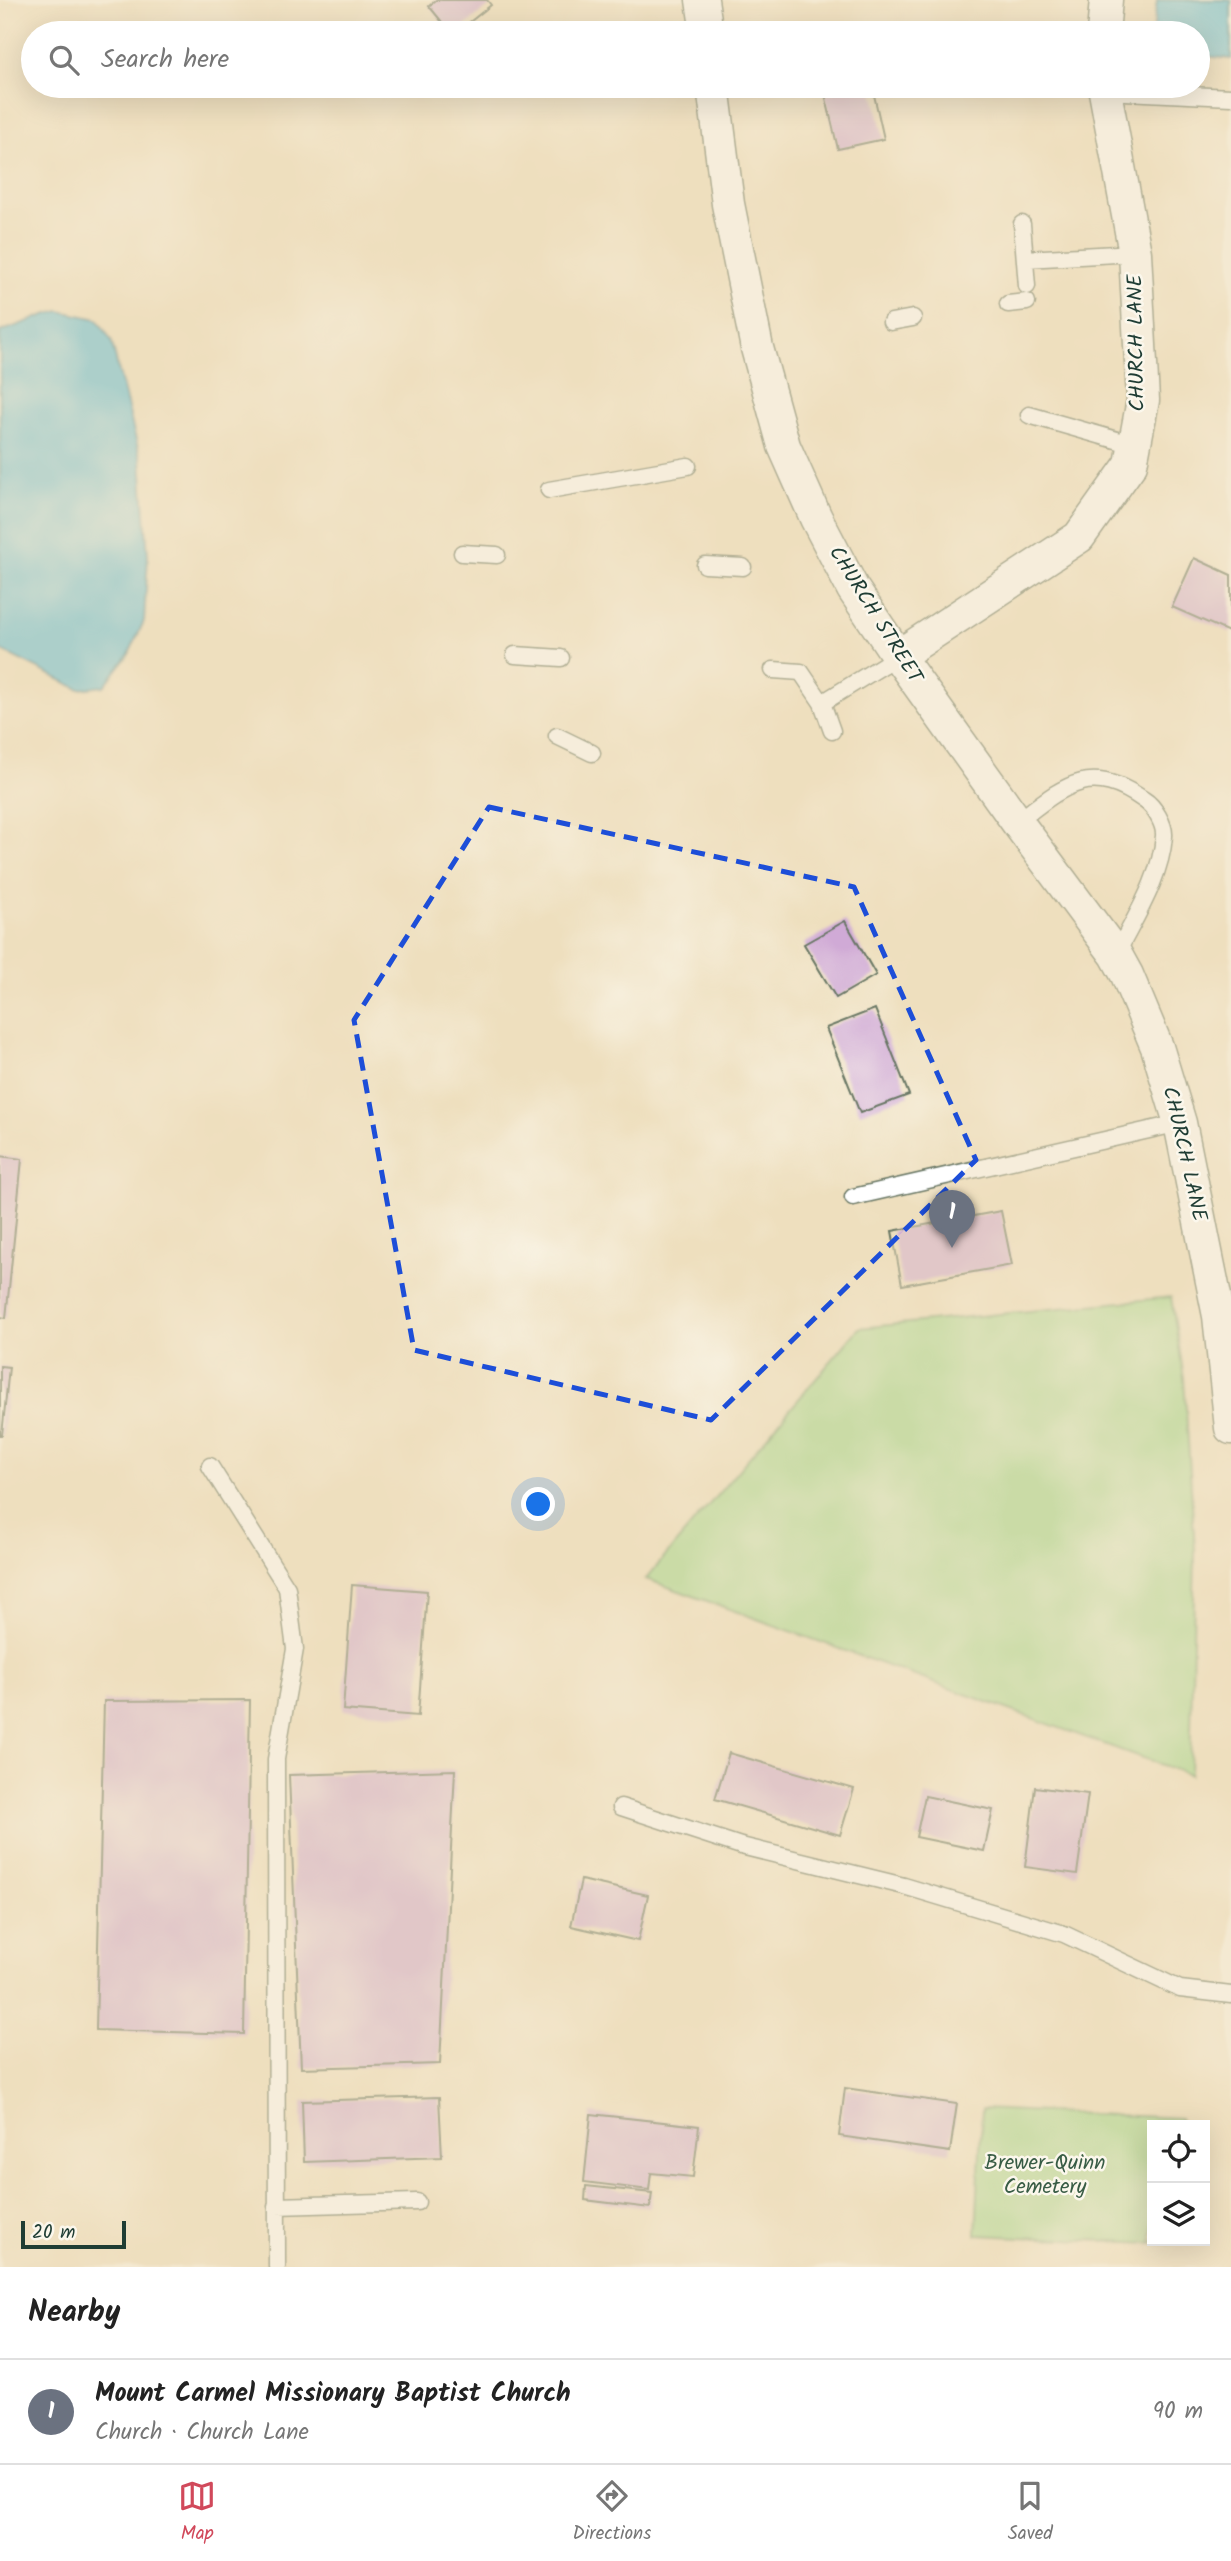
<!DOCTYPE html>
<meta charset="utf-8">
<style>
:root{--surface:#fff;--page:#f2f2f2;--text:#222;--muted:#767676;--line:#e0e0e0;--accent:#d1495b}
body{margin:0;font-family:Kalam,sans-serif;background:var(--page);color:var(--text)}
.controls{position:absolute;right:21px;bottom:21px;display:grid;overflow:hidden;border-radius:0px;box-shadow:0 7px 28px #0002}
.controls button{width:63px;height:63px;display:grid;place-items:center;padding:0;border:0;border-bottom:2px solid var(--line);background:var(--surface);color:var(--text);font:35px sans-serif}
.scale{position:absolute;left:21px;bottom:18px;width:105px;box-sizing:border-box;padding-left:7px;border:4px solid #1f3d34;border-top:0;font-size:19px;line-height:24px;white-space:nowrap;color:#1f3d34;-webkit-text-stroke:5px #fbf7ec;paint-order:stroke}
.you{position:absolute;left:539px;top:1505px;width:24px;height:24px;margin:-18px;border:5px solid #fff;border-radius:50%;background:#1a73e8;box-shadow:0 0 0 10px #1a73e833}
.badge{display:grid;place-items:center;width:46px;height:46px;border-radius:50%;background:var(--accent);color:#fff;font-size:23px;font-weight:700}
.pin{position:absolute;translate:-50% -58px;filter:drop-shadow(0 2px 4px #0008)}
.pin::after{content:'';position:absolute;top:37px;width:24px;height:21px;background:inherit;clip-path:polygon(0 0,100% 0,50% 100%)}
.list{margin:0;padding:0;list-style:none}
h2{display:flex;justify-content:space-between;align-items:center;height:91px;margin:0;padding:0 28px;font-size:30px}
h2 small{font-size:23px;font-weight:400;color:var(--muted)}
.list li{display:grid;grid-template-columns:46px 1fr auto;gap:21px;align-items:center;box-sizing:border-box;height:105px;padding:0 28px;border-top:2px solid var(--line)}
.list b{display:block;font-size:26px;white-space:nowrap}
.list p{margin:0;font-size:23px;white-space:nowrap;color:var(--muted)}
.list em{font-size:23px;font-style:normal;color:var(--muted)}
.icon{flex:none;width:38px;height:38px;fill:none;stroke:currentColor;stroke-width:2;stroke-linecap:round;stroke-linejoin:round}
.map{position:relative;flex:none;width:1231px;height:2267px;overflow:hidden}
.search{position:absolute;background:var(--surface);box-shadow:0 7px 28px #0002;left:21px;right:21px;top:21px;height:77px;display:flex;align-items:center;gap:18px;box-sizing:border-box;padding:0 24px;border-radius:38px;color:var(--muted);font-size:26px}
.sheet{height:196px;background:var(--surface)}
nav{display:flex;justify-content:space-around;align-items:center;box-sizing:border-box;height:98px;border-top:2px solid var(--line);background:var(--surface);font-size:19px;color:var(--muted)}
nav a{display:grid;justify-items:center;gap:4px}
nav .on{color:var(--accent)}
.map>svg:first-child{display:block}
.green{fill:#9ed88b;stroke:#5e8a60;stroke-width:2}
.water{fill:#5cbdda;stroke:#3e7d87;stroke-width:2}
.building{fill:#d0aad6}
.lines{fill:none;stroke-linecap:round;stroke-linejoin:round}
.lane-casing{stroke:#677664;stroke-width:19}
.street-casing{stroke:#677664;stroke-width:35}
.lane{stroke:#fff;stroke-width:16}
.street{stroke:#fff;stroke-width:32}
.marked{fill:none;stroke:#1d4ed8;stroke-width:5;stroke-dasharray:14 9;stroke-linejoin:round}
.labels{text-anchor:middle;dominant-baseline:central;stroke-width:5;stroke-linejoin:round;paint-order:stroke}
.street-label{font-size:21px;fill:#1f3d34;stroke:#fbf7ec}
.park-label{font-size:21px;fill:#385c45;stroke:#fbf7ec}
</style>
<div class="map">
<svg width="1231" height="2267" viewBox="0 0 1231 2267">
<rect width="100%" height="100%" fill="#fbf7ec"/>
<filter id="ink" filterUnits="userSpaceOnUse"><feTurbulence type="fractalNoise" baseFrequency=".0143" numOctaves="2"/><feDisplacementMap in="SourceGraphic" scale="14" xChannelSelector="R" yChannelSelector="G"/><feConvolveMatrix kernelMatrix="1 2 1 2 8 2 1 2 1" color-interpolation-filters="sRGB"/></filter>
<filter id="wash" filterUnits="userSpaceOnUse"><feTurbulence type="fractalNoise" baseFrequency=".00686" numOctaves="4" result="noise"/><feDisplacementMap in="SourceGraphic" scale="28" xChannelSelector="R" yChannelSelector="G"/><feGaussianBlur stdDeviation="1.57" result="paint"/><feColorMatrix in="noise" values="0 0 0 0 0 0 0 0 0 0 0 0 0 0 0 0 0 1.4 0 .05"/><feComposite in="paint" operator="in"/></filter>
<g filter="url(#wash)">
<rect width="100%" height="100%" fill="#eedfbe"/>
<path class="green" d="M1171,1297L1184,1378L1195,1551L1190,1775L646,1579L859,1328Z
M982,2109L1180,2118V2125H1152V2241H1175L1174,2244L976,2235Z"/>
<path class="water" d="M1157,0H1231V59L1198,55V33H1153Z
M60,311L97,319L111,340L141,460L148,556L144,621L129,654L104,686L79,689L0,650V332L45,315Z"/>
<g id="blocks">
<path class="building" d="M436,0H487L491,5L456,33H451L429,6Z
M862,86H872L884,139L838,149L825,94Z
M1194,558L1231,575V633L1172,607Z
M845,921L876,975L836,998L804,944Z
M875,1009L909,1095L860,1113L826,1028Z
M0,1156L22,1159L6,1318L0,1317Z
M1001,1211L1012,1265L902,1285L892,1231Z
M0,1366L9,1367L2,1435H0Z
M352,1585L427,1591L418,1716L343,1710Z
M250,1700L244,2034L96,2030L104,1701Z
M729,1753L854,1789L840,1835L715,1799Z
M455,1770L440,2064L301,2068L289,1775Z
M1035,1787L1088,1794L1077,1874L1025,1867Z
M925,1796L993,1810L984,1851L916,1837Z
M581,1880L648,1895L638,1941L571,1926Z
M845,2088L957,2104L950,2152L839,2136Z
M439,2097L442,2157L304,2162L302,2101Z
M591,2114L699,2126L693,2177L651,2173L649,2190L584,2182Z
M586,2186L652,2193L650,2208L585,2200Z"/>
</g>
</g>
<g filter="url(#ink)">
<use href="#blocks" fill-opacity="0" stroke="#677664" stroke-width="2"/>
<g class="lines">
<g class="lane-casing">
<path id="lane" d="M1104,91L1231,97
M1022,224L1027,286
M1025,259L1135,253
M1008,304L1027,302
M891,322L913,318
M1029,415L1134,445
M549,490L688,466
M462,553L497,555
M705,565L743,567
M515,655L561,658
M773,670L801,672L822,703L832,731
M822,703L898,656
M557,736L592,753
M1017,822C1063,787 1089,761 1144,800C1154,806 1165,825 1164,836C1161,878 1135,917 1116,955
M853,1197L1180,1123
M210,1466L287,1588L295,1649L276,1759L277,2267
M621,1807L741,1846L904,1886L1064,1934L1180,1989L1231,1995
M276,2206L417,2202"/>
</g>
<g class="street-casing">
<path id="street" d="M702,0L707,33
M1103,33L1106,0
M713,86L728,204L757,348L784,446L816,518L853,589L898,656L1017,822L1116,955L1127,975L1157,1047L1180,1123L1219,1316L1231,1428
M898,656L1079,537L1131,464L1143,400L1135,253L1104,86"/>
</g>
<use href="#lane" class="lane"/>
<use href="#street" class="street"/>
</g>
</g>
<path d="M0 0H1231V2267H0ZM489,807L854,887L976,1160L711,1420L414,1350L354,1020Z" fill="#eedfbe" fill-opacity=".55" fill-rule="evenodd"/>
<path class="marked" d="M489,807L854,887L976,1160L711,1420L414,1350L354,1020Z"/>
<g class="labels">
<g class="street-label">
<text transform="translate(1137 343) rotate(-91)">CHURCH LANE</text>
<text transform="translate(875 615) rotate(58)">CHURCH STREET</text>
<text transform="translate(1184 1154) rotate(77)">CHURCH LANE</text>
</g>
<g class="park-label">
<text x="1045" y="2163">Brewer-Quinn<tspan x="1045" dy="24">Cemetery</tspan></text>
</g>
</g>
</svg>
<div class="controls">
<button><svg class="icon" aria-label="locate" viewBox="0 0 24 24"><circle cx="12" cy="12" r="6"/><path d="M12 2v4M12 18v4M2 12h4M18 12h4"/></svg></button>
<button><svg class="icon" aria-label="layers" viewBox="0 0 24 24"><path d="M12 4l9 5-9 5-9-5zM3 14l9 5 9-5"/></svg></button>
</div>
<div class="scale">20 m</div>
<div class="you"></div>
<div class="pin badge" style="left:952px;top:1248px;background:#6b7280">1</div>
<div class="search"><svg class="icon" aria-label="search" viewBox="0 0 24 24"><circle cx="10" cy="10" r="6"/><path d="M15 15l6 6"/></svg>Search here</div>
</div>
<section class="sheet">
<h2>Nearby<small></small></h2>
<ul class="list">
<li><span class="badge" style="background:#6b7280">1</span><div><b>Mount Carmel Missionary Baptist Church</b><p>Church · Church Lane</p></div><em>90 m</em></li>
</ul>
</section>
<nav>
<a class="on"><svg class="icon" aria-label="map" viewBox="0 0 24 24"><path d="M3 6l6-2 6 2 6-2v14l-6 2-6-2-6 2zM9 4v14M15 6v14"/></svg>Map</a>
<a><svg class="icon" aria-label="directions" viewBox="0 0 24 24"><path d="M12 3l9 9-9 9-9-9zM9 14v-3h6M13 9l2 2-2 2"/></svg>Directions</a>
<a><svg class="icon" aria-label="saved" viewBox="0 0 24 24"><path d="M7 4h10v16l-5-4-5 4z"/></svg>Saved</a>
</nav>
